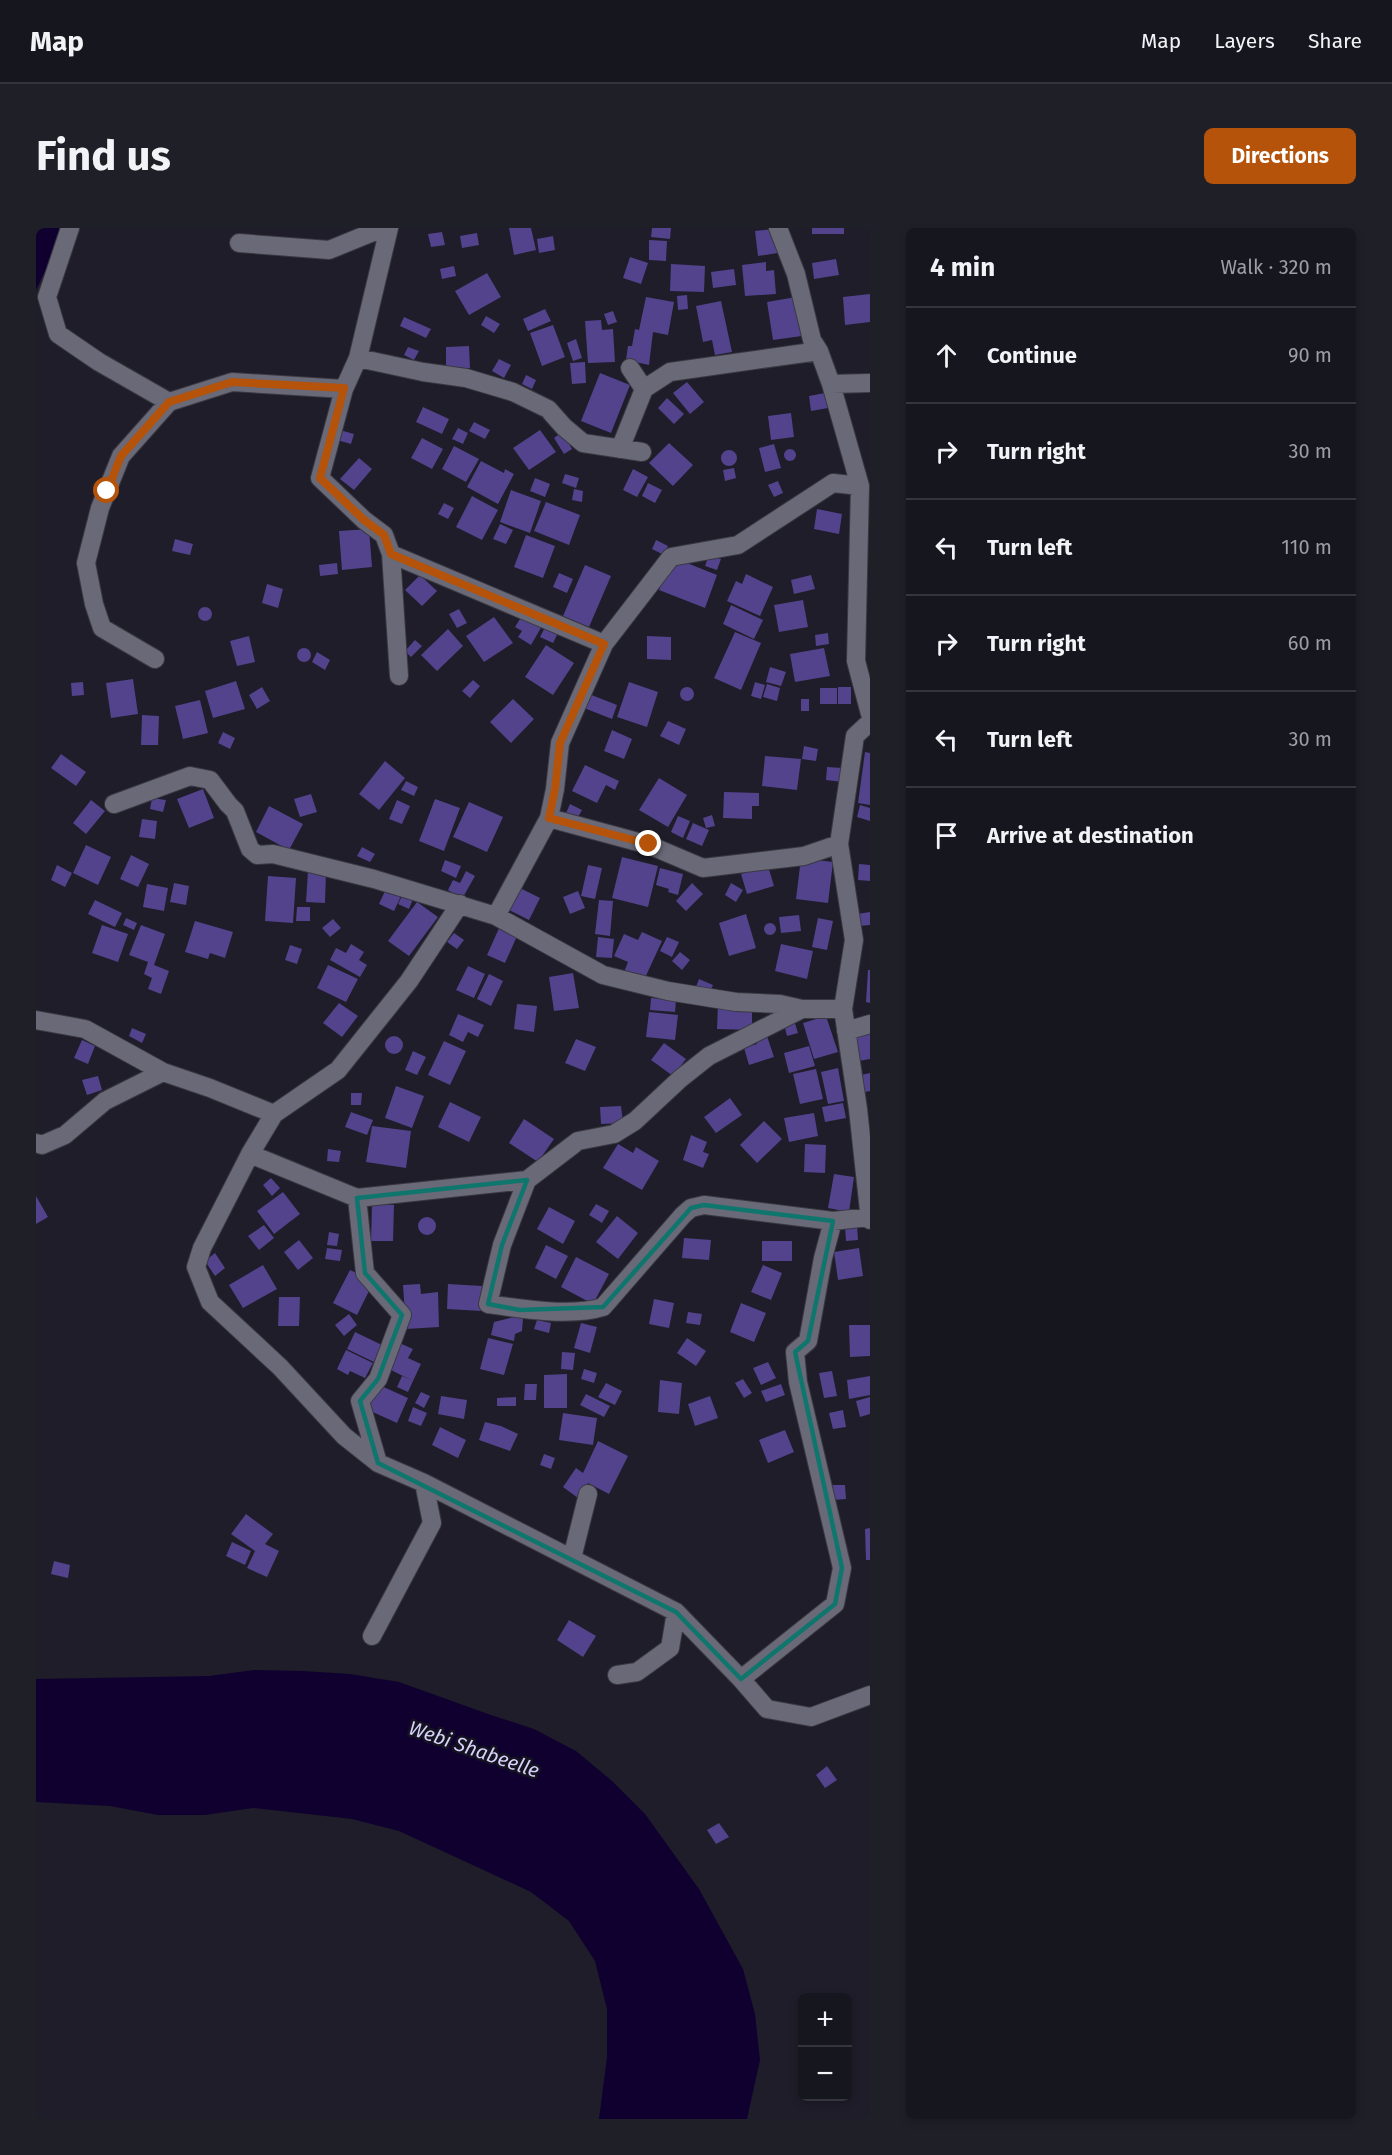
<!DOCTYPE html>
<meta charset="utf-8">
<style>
:root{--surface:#16161f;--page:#1f1f28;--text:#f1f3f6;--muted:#9e9fa4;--line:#35353d;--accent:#b45309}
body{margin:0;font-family:"Fira Sans",sans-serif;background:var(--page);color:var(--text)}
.controls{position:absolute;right:18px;bottom:18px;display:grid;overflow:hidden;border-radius:9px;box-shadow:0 3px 9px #0003}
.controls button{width:54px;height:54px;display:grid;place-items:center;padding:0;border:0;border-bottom:2px solid var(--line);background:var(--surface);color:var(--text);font:30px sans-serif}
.stop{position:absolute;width:18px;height:18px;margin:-14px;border:4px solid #b45309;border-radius:50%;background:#fff}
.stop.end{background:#b45309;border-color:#fff;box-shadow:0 2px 6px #0008}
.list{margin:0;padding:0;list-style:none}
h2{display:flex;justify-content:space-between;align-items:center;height:78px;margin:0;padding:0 24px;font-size:26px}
h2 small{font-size:20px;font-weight:400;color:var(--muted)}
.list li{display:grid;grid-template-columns:39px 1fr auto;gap:18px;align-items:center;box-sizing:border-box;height:96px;padding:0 24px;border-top:2px solid var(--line)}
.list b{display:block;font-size:22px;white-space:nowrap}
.list em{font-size:20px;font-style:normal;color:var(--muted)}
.icon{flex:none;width:33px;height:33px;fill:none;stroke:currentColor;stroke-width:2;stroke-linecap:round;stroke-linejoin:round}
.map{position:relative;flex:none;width:834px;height:1891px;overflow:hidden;border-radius:9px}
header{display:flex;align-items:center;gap:36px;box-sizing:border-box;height:84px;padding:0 30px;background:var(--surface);border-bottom:2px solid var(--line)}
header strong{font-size:28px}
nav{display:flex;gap:33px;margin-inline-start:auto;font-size:21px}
.intro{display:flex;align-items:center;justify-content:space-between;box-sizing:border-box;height:144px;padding:0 36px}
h1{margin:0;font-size:42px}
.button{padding:15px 27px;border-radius:9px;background:var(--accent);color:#fff;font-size:21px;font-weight:700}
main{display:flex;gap:36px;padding:0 36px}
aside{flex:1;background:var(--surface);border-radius:9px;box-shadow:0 3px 9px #0003}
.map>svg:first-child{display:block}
.water{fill:#100030}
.building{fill:#52438c}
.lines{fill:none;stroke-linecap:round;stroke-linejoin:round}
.minor-casing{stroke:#3a3942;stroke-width:20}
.minor{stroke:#6a6978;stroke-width:18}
.route{stroke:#b45309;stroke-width:8}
.marked{fill:none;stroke:#0f766e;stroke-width:4.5;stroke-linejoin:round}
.labels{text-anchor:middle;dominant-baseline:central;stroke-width:5;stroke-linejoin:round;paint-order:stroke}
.water-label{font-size:20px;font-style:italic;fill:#d6d2fc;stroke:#15131f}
</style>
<header>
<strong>Map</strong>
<nav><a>Map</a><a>Layers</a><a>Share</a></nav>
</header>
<div class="intro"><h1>Find us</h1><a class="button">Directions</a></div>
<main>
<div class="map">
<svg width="834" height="1891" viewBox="0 0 834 1891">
<rect width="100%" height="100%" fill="#1e1d29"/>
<path class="water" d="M0,0H26L22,16L0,62Z
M218,1442L267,1443L314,1446L363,1454L452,1486L498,1501L540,1523L576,1553L609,1586L663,1661L707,1741L719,1786L724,1832L711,1891H563L571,1829V1781L559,1733L533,1693L495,1664L363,1603L316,1591L217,1580L169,1587H122L74,1578L0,1574V1451L173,1448Z"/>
<path class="building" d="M473,0H495L500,22L478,27Z
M616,0H635L634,11L615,9Z
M776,0H808V6H776Z
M738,1L742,25L722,28L719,3Z
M406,4L409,17L395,19L392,6Z
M441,5L443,17L426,20L424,8Z
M517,8L519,22L503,25L501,11Z
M613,12L631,13L630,33L613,32Z
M594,29L612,35L605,56L587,50Z
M800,31L803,47L778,51L776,35Z
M730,34V43L738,42L740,66L709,68L706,37Z
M635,36L669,38L668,64L634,63Z
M418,38L420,48L406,51L404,41Z
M698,41L700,57L677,60L675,44Z
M451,45L465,69L433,87L419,63Z
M834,66V94L809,97L807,69Z
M651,67L652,81L642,82L641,68Z
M610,69L638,74L632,107L617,104L613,137L590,132L592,118H596L599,101L603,102Z
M760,69L766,108L737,112L731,74Z
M685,73L696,124L679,127L676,112L667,114L660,78Z
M509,81L515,93L492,103L487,91Z
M577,83L581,94L572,97L568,86Z
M450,88L464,96L458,105L445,97Z
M368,89L395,101L390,110L364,98Z
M565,92L566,102L577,101L579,134L552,135L549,93Z
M517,97L529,129L506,138L494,105Z
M540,111L546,130L537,133L531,115Z
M433,118L434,140L410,141V119Z
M372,119L383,123L378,132L368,127Z
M463,131L475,137L468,150L456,143Z
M549,134L550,155L536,156L534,135Z
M564,145L594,157L575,205L545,193Z
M490,147L500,152L496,161L486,156Z
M651,154L668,174L654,186L637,165Z
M789,165L792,180L775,183L773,168Z
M631,170L648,186L638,196L622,180Z
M387,179L413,191L406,206L380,194Z
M755,185L758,209L735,212L732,188Z
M438,194L454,202L449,211L433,203Z
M422,200L432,205L427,216L416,211Z
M304,202L318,206L315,216L301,212Z
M504,202L520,224L493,242L477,220Z
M526,204L536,221L528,226L518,210Z
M386,210L407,221L396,241L375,230Z
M633,215L657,237L637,258L613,235Z
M738,216L745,240L729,244L723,220Z
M418,218L443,231L430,254L406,241Z
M748 227a6 6 0 1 1 12 0a6 6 0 1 1-12 0Z
M685 230a8 8 0 1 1 16 0a8 8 0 1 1-16 0Z
M323,230L336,241L318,262L304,251Z
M445,233L468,245L469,241L478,246L462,276L431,259Z
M698,240L700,250L689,253L687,242Z
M597,241L612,249L601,269L587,262Z
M529,246L543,250L540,260L526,255Z
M499,250L514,256L509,269L494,263Z
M742,253L747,265L738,269L732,257Z
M612,255L626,262L619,275L606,268Z
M538,261L547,263L546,274L536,272Z
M475,262L505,273L494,305L464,294Z
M436,268L462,282L446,312L420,299Z
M510,274L544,287L533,317L498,303Z
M408,275L418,280L412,291L402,286Z
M781,281L806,286L803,306L778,301Z
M464,296L477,302L470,316L457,311Z
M333,301L336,339L306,342L303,303Z
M490,307L519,318L507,350L478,339Z
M139,311L157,316L154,327L136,323Z
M620,312L632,318L628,327L616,321Z
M673,327L685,331L681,342L669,338Z
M636,329L681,347L669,380L623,362Z
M301,335L302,346L284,348L283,337Z
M549,337L575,348L553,399L527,388Z
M523,345L537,351L531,365L517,359Z
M710,346L737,359L724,388L691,373L700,353L706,356Z
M384,347L401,363L386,378L369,362Z
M775,347L779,361L758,366L755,352Z
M231,356L247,361L242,380L226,375Z
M767,372L772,399L743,404L738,377Z
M695,377L727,392L718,411L687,396Z
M162 386a7 7 0 1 1 14 0a7 7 0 1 1-14 0Z
M423,381L431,395L421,400L413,386Z
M487,386L506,398L495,417L482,409L486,403L479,399Z
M458,389L477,415L448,434L430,408Z
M511,395L524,401L517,415L504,409Z
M412,401L427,418L401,443L385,427Z
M699,404L725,415L705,462L678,450Z
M792,405L793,416L780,418L779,407Z
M213,408L219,434L201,438L194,413Z
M611,408L635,409V432L611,431Z
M379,412L386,418L375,429L369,423Z
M510,417L538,435L517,467L489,449Z
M788,420L794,448L759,454L754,426Z
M261 427a7 7 0 1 1 14 0a7 7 0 1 1-14 0Z
M281,424L294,432L289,442L276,434Z
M734,439L750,444L745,458L730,454Z
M97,451L102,486L75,490L70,455Z
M437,452L444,458L434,470L426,463Z
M200,453L209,481L177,490L169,463Z
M47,454L48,467L36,468L35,455Z
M593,454L622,464L611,499L581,489Z
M719,454L729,457L725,471L715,468Z
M731,456L744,460L741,473L727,469Z
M226,459L234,473L221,481L213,467Z
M802,459H815V476H802Z
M644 466a7 7 0 1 1 14 0a7 7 0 1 1-14 0Z
M784,460H801V476H784Z
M553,466L581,477L576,491L548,480Z
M477,471L498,491L475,515L454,494Z
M765,471H773V483H765Z
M164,472L172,505L147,511L139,478Z
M106,487L123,488L122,517H105Z
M632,493L650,501L643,517L624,508Z
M576,502L596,511L588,531L568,523Z
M187,504L199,510L194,521L182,515Z
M768,518L782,521L780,533L766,531Z
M829,524L834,525V577L822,575Z
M25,526L50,544L40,558L15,540Z
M729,528L765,531L761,562L726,558Z
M349,533L369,550L343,582L323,566Z
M549,537L583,553L579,562L570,557L561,575L536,563Z
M791,539L807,540L806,554L790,552Z
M623,550L651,567L632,599L603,582Z
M370,553L382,559L378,568L365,562Z
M167,561L178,590L153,600L141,571Z
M688,564L723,565V578H716V591L687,590Z
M275,566L281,584L264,589L258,571Z
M116,570L130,572L127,584L114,581Z
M399,571L424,580L408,623L383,613Z
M55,572L69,583L50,606L37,595Z
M361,572L374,578L366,596L353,591Z
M433,574L467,589L451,624L417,609Z
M534,576L546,582L541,591L530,585Z
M824,577L834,580V593L821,589Z
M233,578L267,596L253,622L220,604Z
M676,587L679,598L670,600L667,590Z
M642,588L654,593L647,610L635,604Z
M106,591L121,593L119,611L103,609Z
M657,595L673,602L666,618L650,611Z
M50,617L75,629L62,657L37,645Z
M326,619L339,626L334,634L321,628Z
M95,627L113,636L102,659L84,651Z
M586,629L622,638L612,679L576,670Z
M765,630L797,634L792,675L760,671Z
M409,632L425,638L420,650L405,643Z
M823,636L834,637V653L822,652Z
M21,637L36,645L29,659L15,652Z
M552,637L566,640L559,671L545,668Z
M732,638L738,658L711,666L705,646Z
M624,640L647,646L642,667L632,664L633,661L620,657Z
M272,643L290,645L289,675L270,674Z
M430,643L439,648L426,671L412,662L417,652L424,655Z
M232,648L260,650L257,695L229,693Z
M138,655L153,658L150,677L134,674Z
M656,655L667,666L650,683L640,673Z
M695,655L707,662L700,674L689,667Z
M111,656L132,660L128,683L107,679Z
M480,658L504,670L493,692L469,680Z
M350,661L365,668L358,683L343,676Z
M542,663L549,680L534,686L527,669Z
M367,666L377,671L373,681L362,676Z
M59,672L86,685L79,699L52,686Z
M563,672L577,673L574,708L559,706Z
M381,674L402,689L373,728L352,713Z
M261,679H274V693H260Z
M834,684V697L823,698L821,686Z
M710,686L720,720L693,728L683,695Z
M763,687L765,703L745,705L743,689Z
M90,690L101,695L98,702L87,697Z
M782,690L797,693L791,722L776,719Z
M297,691L305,700L294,709L286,700Z
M159,693L197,704L189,730L174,725L172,731L149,724Z
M728 701a6 6 0 1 1 12 0a6 6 0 1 1-12 0Z
M66,697L92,706L82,734L56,725Z
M105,697L129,706L118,737L133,743L125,766L112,761L116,750L108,746L112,734L93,727Z
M464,698L482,706L469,735L451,727Z
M606,704L626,713L608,752L588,744L592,734L578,728L588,706L602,712Z
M418,705L428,712L421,721L411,714Z
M562,709L578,711L576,730L560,729Z
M631,709L643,714L636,729L624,723Z
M315,716L328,724L323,732L331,737L324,749L294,732L300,720L310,725Z
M745,716L777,723L771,751L739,743Z
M254,717L266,721L261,736L249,732Z
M644,724L654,732L646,742L636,733Z
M292,737L322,751L310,774L281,760Z
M432,738L449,746L438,770L420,762Z
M832,742H834V775L830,774Z
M537,745L543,780L518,783L513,749Z
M453,746L467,753L455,778L441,771Z
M663,751L677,757L673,766L660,759Z
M615,770L640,772L639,784L614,782Z
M303,775L322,788L306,809L287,795Z
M481,776L501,778L498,804L478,801Z
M682,776L716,777V802L681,801Z
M613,784L642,787L639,812L610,809Z
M422,786L448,797L442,809L432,804L427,814L413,807Z
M790,788L802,824L778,831L767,795Z
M758,792L762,805L751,808L748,796Z
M96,800L110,806L106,815L93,808Z
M834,803V831L823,833L818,806Z
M730,805L738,829L713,837L708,820L721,816L719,809Z
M349 817a9 9 0 1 1 18 0a9 9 0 1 1-18 0Z
M540,811L560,819L549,843L529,835Z
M46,812L59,818L52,836L38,830Z
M408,813L430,823L414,857L392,847Z
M628,815L650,831L637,848L615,832Z
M773,818L779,838L753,845L748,825Z
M377,823L390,829L381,847L369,842Z
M802,840L808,873L792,876L785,844Z
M780,841L787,871L764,876L757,846Z
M834,845V863L829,864L825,847Z
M62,848L66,862L51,867L46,852Z
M360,858L388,868L376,900L349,890Z
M315,865H326L325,877H315Z
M694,870L706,887L680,905L668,889Z
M414,874L445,889L433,914L402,899Z
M807,875L810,890L789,894L786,879Z
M585,878L587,895L565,896L564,879Z
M315,884L337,892L331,907L309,899Z
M778,885L782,908L753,914L748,890Z
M488,891L518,911L502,934L473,915Z
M728,893L746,911L721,935L704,917Z
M336,898L375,903L370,940L330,934Z
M655,907L671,914L667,924L673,926L667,940L647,932Z
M582,916L597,925L600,919L623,933L606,962L567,940Z
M769,916L790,917L789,945L768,944Z
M292,921L305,923L303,934L291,933Z
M798,946L818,949L813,984L792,980Z
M235,950L244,960L236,968L227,957Z
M247,964L264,986L238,1006L221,983Z
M0,968L12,989L0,996Z
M336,976L358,977L357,1013H335Z
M560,976L573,983L566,995L553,987Z
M513,979L539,993L527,1016L501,1001Z
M581,988L602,1005L582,1031L560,1014Z
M382 998a9 9 0 1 1 18 0a9 9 0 1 1-18 0Z
M228,997L238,1010L223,1022L212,1008Z
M821,997L822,1012L810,1013L809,998Z
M293,1004L303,1006L301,1018L291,1017Z
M648,1010L675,1012L673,1032L646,1030Z
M263,1012L277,1030L262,1042L248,1024Z
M726,1013H756V1033H726Z
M510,1017L532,1028L520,1051L499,1040Z
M291,1020L306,1022L304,1033L289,1031Z
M823,1020L827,1048L802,1052L798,1024Z
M179,1025L189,1040L179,1048L169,1033Z
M540,1029L573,1046L557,1076L525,1059Z
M227,1037L241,1061L207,1080L193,1057Z
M727,1037L746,1045L735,1072L715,1064Z
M314,1042L338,1053L321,1087L297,1075Z
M384,1056L385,1066L402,1064L403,1099L370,1101L367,1057Z
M412,1056L446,1058L445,1083L411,1081Z
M243,1069H264L263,1098H242Z
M618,1071L638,1075L633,1100L613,1096Z
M705,1075L730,1085L718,1114L694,1104Z
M652,1084L666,1086L664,1097L650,1095Z
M313,1086L321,1097L308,1108L299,1097Z
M478,1089L487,1090L486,1103L479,1106L478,1113L455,1107L458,1094Z
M501,1092L515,1095L513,1105L498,1101Z
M545,1095L561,1099L554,1125L538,1120Z
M813,1097H834V1128L814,1129Z
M319,1104L346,1117L338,1134L311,1121Z
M452,1110L477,1116L468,1147L444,1141Z
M651,1110L670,1123L660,1138L641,1125Z
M359,1113L377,1121L372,1130L385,1136L377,1153L347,1138Z
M310,1122L337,1135L329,1150L314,1143L312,1147L301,1141Z
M526,1124L539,1125L537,1142L525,1141Z
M732,1134L740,1150L725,1157L717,1140Z
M548,1141L561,1145L558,1155L545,1151Z
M796,1143L801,1168L788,1170L783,1145Z
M531,1146V1180H508V1147Z
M366,1148L377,1153L372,1164L361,1159Z
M834,1148V1167L813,1171L811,1152Z
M707,1151L716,1165L708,1170L699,1155Z
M624,1152L646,1155L643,1186L622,1184Z
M570,1155L586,1163L579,1177L562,1169Z
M341,1156L372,1170L361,1195L330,1181Z
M489,1156H501L500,1172H488Z
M745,1156L749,1167L730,1174L725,1163Z
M385,1164L394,1168L388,1180L379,1175Z
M550,1166L574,1178L568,1189L544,1177Z
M405,1168L431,1172L428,1191L402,1186Z
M674,1168L682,1190L659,1198L652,1176Z
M480,1169V1178H461V1170Z
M834,1169V1186L824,1189L820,1173Z
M377,1179L391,1185L385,1198L372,1193Z
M807,1182L810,1199L797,1201L793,1185Z
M527,1185L561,1190L557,1217L523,1212Z
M449,1194L465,1198L482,1206L474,1223L443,1212Z
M404,1199L430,1212L422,1230L396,1217Z
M749,1202L758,1224L732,1235L723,1212Z
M562,1213L592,1228L573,1266L552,1255L542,1270L527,1259L540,1240L547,1245Z
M508,1226L519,1230L515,1241L504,1237Z
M796,1257H809L810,1271L797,1272Z
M210,1286L237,1306L229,1316L243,1323L231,1349L211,1340L219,1323L195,1306Z
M834,1300V1332H830L829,1301Z
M196,1314L215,1323L209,1337L190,1328Z
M18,1333L34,1337L32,1350L15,1346Z
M533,1392L560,1408L547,1429L521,1412Z
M791,1538L801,1552L789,1560L780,1547Z
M683,1595L693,1609L680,1616L671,1602Z"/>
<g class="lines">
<g class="minor-casing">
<path id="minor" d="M34,0L11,69L22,106L63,134L133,174
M353,0L322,130L308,161L284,250L328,292L348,307L355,326L363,448
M742,0L760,46L776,112L783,123L795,156L824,258L820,433L834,486
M203,15L293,22L347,0
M322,130L387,144L430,150L477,164L512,181L528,199L547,215L606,224
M594,140L608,161
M795,156L834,155
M584,221L608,161L634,144L783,123
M355,326L568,416
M119,431L66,400L58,376L50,335L64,280L85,228L133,174L196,154L308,161
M834,494L819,508L803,616L818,712L807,781L822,881L834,992
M78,576L154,548L174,552L192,576L199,583L214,621L221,627L237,626L338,651L460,688L567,747L632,763L700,774L744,776L766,781H807
M513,590L613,617L667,640L768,628L803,616
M424,676L373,753L302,842L238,886L214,926L166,1020L160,1039L174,1074L244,1139L308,1208L342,1235L388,1255L640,1384L705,1451L731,1481L775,1489L834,1467
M460,688L513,590L519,561L524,515L568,416L635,329L702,317L797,255L824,258
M766,781L673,828L644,851L599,893L578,906L542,913L491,952L466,1017L452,1076C485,1081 535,1089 567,1079L647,987L655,980L668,977L797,993L834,989
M0,792L49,801L127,844L174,860L238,886
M810,803L834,796
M0,915L6,917L29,907L69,873L127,844
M214,926L321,970L491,952
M321,970L329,1045L366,1087L342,1151L324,1173L342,1235
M536,1330L552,1266
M336,1408L396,1295L388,1255
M581,1447L601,1444L634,1420L640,1384
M705,1451L799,1376L806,1340L762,1154L759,1124L772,1113L787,1030L797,993"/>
</g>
<use href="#minor" class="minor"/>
</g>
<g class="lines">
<path class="route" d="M71,263L85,228L133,174L196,154L308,160L284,250L328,292L348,307L355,326L568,416L524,515L519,561L513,590L613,616"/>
</g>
<path class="marked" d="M491,952L466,1017L452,1076L484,1082L567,1079L655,980L668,977L797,993L772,1113L759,1124L806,1340L799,1376L705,1451L640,1384L342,1235L324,1173L342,1151L366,1087L329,1045L321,970Z"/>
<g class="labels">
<g class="water-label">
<text transform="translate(438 1521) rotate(19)">Webi Shabeelle</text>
</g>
</g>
</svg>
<div class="controls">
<button>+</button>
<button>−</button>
</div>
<div class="stop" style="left:71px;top:263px"></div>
<div class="stop end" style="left:613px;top:616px"></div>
</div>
<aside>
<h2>4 min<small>Walk · 320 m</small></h2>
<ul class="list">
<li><svg class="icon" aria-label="ahead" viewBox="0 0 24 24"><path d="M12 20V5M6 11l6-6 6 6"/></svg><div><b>Continue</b></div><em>90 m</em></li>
<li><svg class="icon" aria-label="right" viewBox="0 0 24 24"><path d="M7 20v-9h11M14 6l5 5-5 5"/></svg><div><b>Turn right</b></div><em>30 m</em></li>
<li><svg class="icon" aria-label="left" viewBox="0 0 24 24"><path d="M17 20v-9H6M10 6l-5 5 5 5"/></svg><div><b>Turn left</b></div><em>110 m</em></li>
<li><svg class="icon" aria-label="right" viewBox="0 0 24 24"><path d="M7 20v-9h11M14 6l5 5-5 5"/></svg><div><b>Turn right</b></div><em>60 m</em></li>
<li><svg class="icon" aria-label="left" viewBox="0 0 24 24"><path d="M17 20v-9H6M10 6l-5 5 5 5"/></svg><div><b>Turn left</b></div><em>30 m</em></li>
<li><svg class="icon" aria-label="arrive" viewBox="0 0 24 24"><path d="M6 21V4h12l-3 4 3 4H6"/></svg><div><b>Arrive at destination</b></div></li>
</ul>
</aside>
</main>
